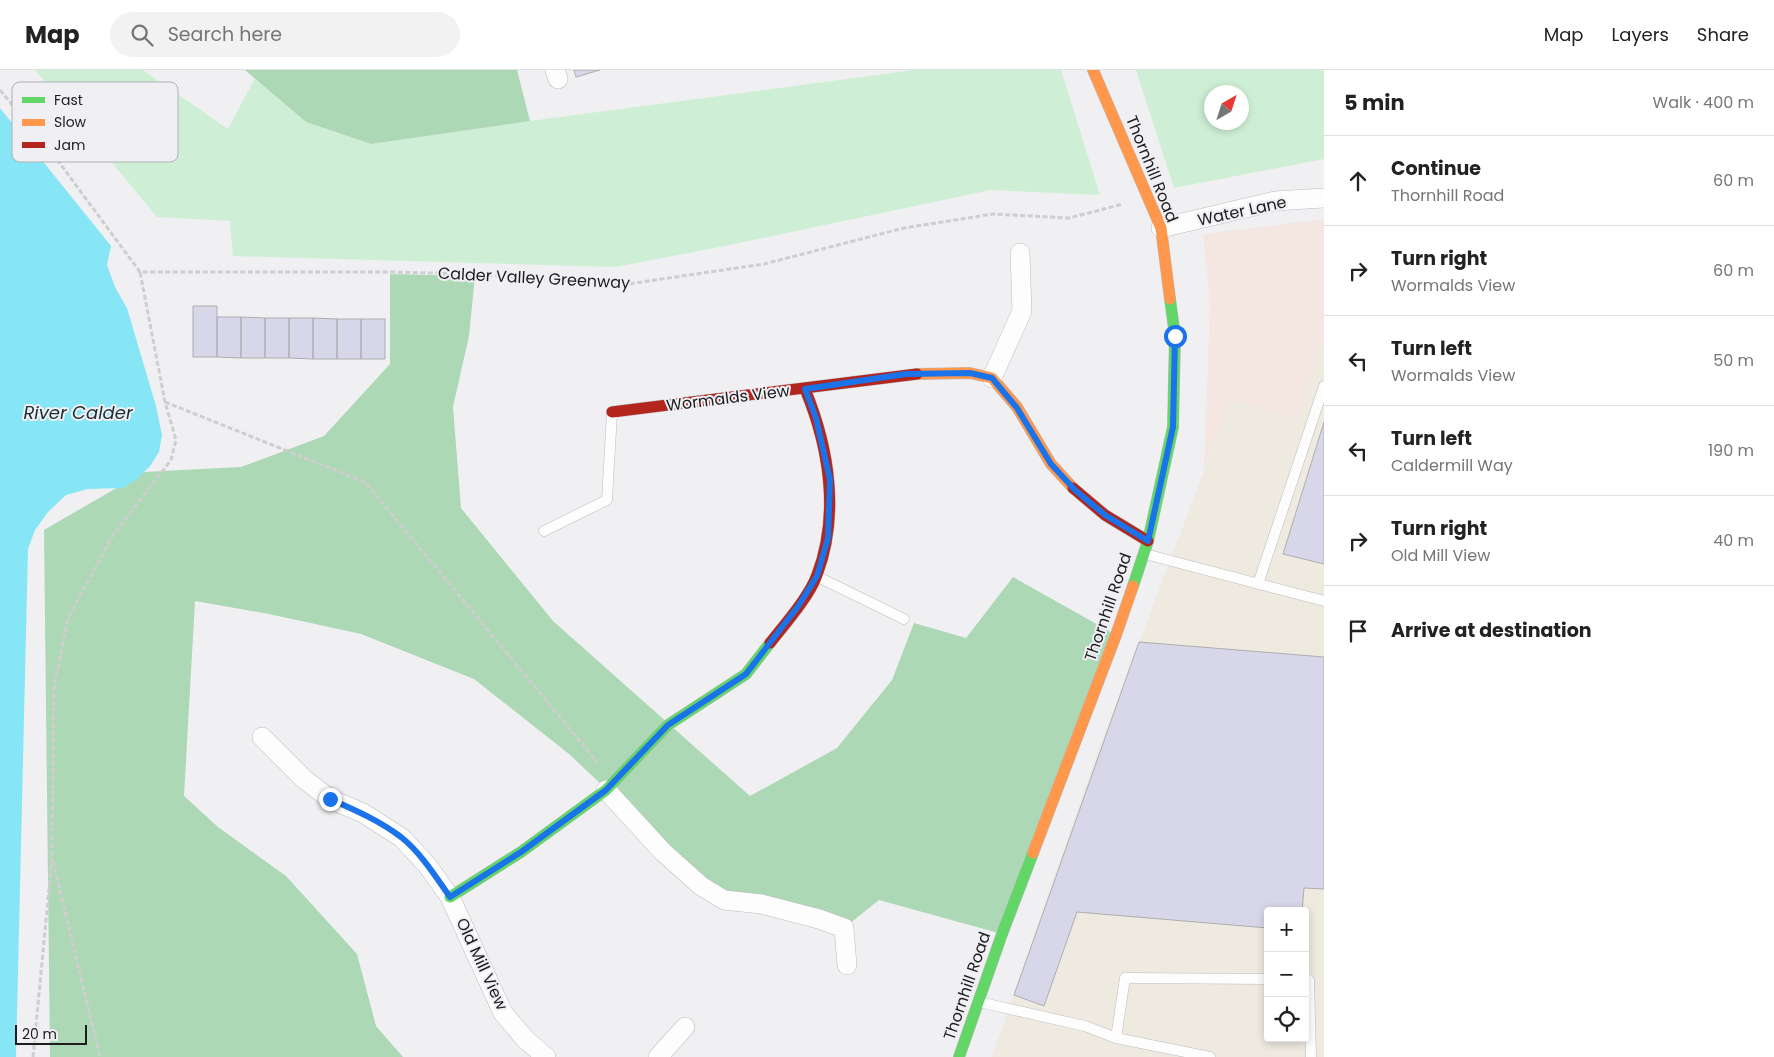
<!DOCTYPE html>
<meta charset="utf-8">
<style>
:root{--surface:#fff;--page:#f2f2f2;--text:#222;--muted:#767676;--line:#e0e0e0}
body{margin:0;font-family:Poppins,sans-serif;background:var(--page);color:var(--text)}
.controls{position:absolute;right:15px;bottom:15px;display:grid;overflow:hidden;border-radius:5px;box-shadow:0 2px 8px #0003}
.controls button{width:45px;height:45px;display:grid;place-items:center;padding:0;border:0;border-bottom:1px solid var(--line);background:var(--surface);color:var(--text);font:25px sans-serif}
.compass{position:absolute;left:1204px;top:15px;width:45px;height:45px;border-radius:50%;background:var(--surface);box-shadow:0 2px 8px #0003;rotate:39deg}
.scale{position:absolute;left:15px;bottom:12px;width:72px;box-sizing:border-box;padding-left:5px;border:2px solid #1d1d1e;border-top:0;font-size:14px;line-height:18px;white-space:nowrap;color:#1d1d1e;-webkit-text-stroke:4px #efeff4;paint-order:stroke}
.stop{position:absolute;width:15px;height:15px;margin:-11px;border:4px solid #1a73e8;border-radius:50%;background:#fff}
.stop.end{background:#1a73e8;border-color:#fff;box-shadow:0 1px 5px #0008}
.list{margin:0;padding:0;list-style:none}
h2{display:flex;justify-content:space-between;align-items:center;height:65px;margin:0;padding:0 20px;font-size:21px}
h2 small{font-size:16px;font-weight:400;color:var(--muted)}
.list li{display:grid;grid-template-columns:32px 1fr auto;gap:15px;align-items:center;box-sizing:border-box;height:90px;padding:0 20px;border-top:1px solid var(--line)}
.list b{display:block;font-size:19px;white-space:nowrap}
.list p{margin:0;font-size:16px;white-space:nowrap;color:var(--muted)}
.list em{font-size:16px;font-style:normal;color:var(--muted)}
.icon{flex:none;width:28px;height:28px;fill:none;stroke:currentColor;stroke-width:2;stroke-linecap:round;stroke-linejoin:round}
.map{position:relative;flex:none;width:1324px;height:987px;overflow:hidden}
header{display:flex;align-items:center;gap:30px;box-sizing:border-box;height:70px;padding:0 25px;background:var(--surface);border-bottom:1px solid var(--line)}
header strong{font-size:24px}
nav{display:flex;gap:28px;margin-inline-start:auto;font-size:18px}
.search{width:350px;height:45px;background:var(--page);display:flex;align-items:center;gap:12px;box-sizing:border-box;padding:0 18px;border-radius:28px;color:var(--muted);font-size:19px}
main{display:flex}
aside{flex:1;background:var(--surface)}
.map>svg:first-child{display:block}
.commercial{fill:#f4e7e2}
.industrial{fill:#efeae0;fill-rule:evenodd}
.green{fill:#ceefd5;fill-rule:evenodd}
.forest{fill:#add8b6}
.water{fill:#87e6f5}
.building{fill:#d8d7e9;stroke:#adadb0}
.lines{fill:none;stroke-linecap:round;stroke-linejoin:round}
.lane-casing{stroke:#bcbcbe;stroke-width:11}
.street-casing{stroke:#bcbcbe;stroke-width:20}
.fast-casing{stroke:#bcbcbe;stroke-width:12}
.slow-casing{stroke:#bcbcbe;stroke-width:12}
.jam-casing{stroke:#bcbcbe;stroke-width:12}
.path{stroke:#ceced0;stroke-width:3;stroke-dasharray:5 2.5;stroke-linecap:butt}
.lane{stroke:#fdfdfd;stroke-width:10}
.street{stroke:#fdfdfd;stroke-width:19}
.fast{stroke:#63d668;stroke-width:11}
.slow{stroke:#ff974d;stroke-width:11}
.jam{stroke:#b3261e;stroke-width:11}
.route{stroke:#1a73e8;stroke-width:6}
.labels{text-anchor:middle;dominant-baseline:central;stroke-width:4;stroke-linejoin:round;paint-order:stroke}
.street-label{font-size:16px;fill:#1d1d1e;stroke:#efeff4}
.water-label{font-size:18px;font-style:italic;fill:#193034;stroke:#efeff4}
.key{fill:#efeff4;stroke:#b0b0b4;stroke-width:1}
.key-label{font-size:14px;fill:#1d1d1e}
</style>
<header>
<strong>Map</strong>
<div class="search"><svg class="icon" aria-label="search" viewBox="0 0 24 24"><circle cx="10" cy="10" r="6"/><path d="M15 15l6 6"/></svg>Search here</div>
<nav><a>Map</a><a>Layers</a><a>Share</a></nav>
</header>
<main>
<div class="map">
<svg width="1324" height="987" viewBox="0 0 1324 987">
<rect width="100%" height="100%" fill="#f0f0f3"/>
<path class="commercial" d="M1324,149V272H1321L1298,349L1231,330L1204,398L1210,236L1203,164Z"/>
<path class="industrial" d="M1321,271L1324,272V987H992L1095,689L1231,329L1298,349ZM1268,841H1305V968H1268Z"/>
<path class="green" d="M35,0H143L228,59L255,8L306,52L371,74L530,51L914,0H1061L1100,125L991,120L730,175L616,197L233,186L230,151L157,147Z
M1136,0H1324V89L1174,118ZM1212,22H1242V52H1212Z"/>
<path class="forest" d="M245,0H517L530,51L371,74L306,52Z
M390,204L475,206L469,266L453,337L461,438L553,551L750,726L837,678L892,610L914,553L966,568L1013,507L1116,565L1002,864L879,830L844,858L724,830L569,684L474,609L361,564L269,544L195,531L184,726L218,757L286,806L357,884L376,956L403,987H50L44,460L144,402L241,397L324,366L390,294Z"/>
<path class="water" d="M0,38L111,176L107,195L115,217L127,238L156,336L162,365L159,382L150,396L136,410L123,418L88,419L66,425L48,442L35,460L28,479L16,987H0Z"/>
<path class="building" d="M574,0H600L576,7Z
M193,236H217V287H193Z
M217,247H241V288L217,287Z
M241,247L265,248V288H241Z
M265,248H289V288H265Z
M289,248H313V289L289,288Z
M313,248L337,249V289H313Z
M337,249H361V289H337Z
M361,249H385V289H361Z
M1324,352V494L1283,484Z
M1139,572L1324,587V819L1304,818L1302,841H1268V858L1077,842L1044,936L1014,925Z"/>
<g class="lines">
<g class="lane-casing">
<path id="lane" d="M544,461L607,430L612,343
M1145,484L1324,531
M818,507L904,549
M1258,514L1324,316
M1305,910H1309L1311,987
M979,932L1085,956L1116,968L1210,987
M1116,968L1125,908L1268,909"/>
</g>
<g class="street-casing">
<path id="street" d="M555,0L558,9
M1161,158L1275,131L1324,128
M992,308L1022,241L1020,183
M262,667L304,709L330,729L363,743L402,768L427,795L450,827L503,943L525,969L546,987
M606,720L663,782L701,816L724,830L761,834L819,849L844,858L847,895
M658,987L685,957"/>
</g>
<g class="fast-casing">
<path id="fast" d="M1133,516L1148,471L1173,357L1175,266L1170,229
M450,827L521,782L606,720L668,655L746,604L770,573
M959,987L1002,864L1033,783"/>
</g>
<g class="slow-casing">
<path id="slow" d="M1093,0L1161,158L1170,229
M917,304L970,303L992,308L1017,337L1051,394L1073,418
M1033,783L1116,565L1133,516"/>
</g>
<g class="jam-casing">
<path id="jam" d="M612,342L917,304
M1073,418L1105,445L1148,471
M770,573C785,554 809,527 817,505C840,444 829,377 805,319"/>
</g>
<path class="path" d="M0,20L50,80L140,202H391L474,204L621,215L764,194L904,158L993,144L1069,148L1123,134
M165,332L365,412L598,693
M53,791L100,987
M33,987L52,787L54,617L68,548L113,465L171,390L176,370L165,332L140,202"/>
<use href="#lane" class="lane"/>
<use href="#street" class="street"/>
<use href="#fast" class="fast"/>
<use href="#slow" class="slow"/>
<use href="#jam" class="jam"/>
</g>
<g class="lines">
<path class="route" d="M330,729C355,740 380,751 401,767C421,783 436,807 450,827L521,782L606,720L668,655L746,604L799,535L817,506L828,468L830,410L816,348L805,319L906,304L970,303L992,308L1017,338L1051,394L1075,420L1105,445L1148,471L1173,357L1175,266"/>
</g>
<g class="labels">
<g class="street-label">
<text transform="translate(1152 99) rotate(68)">Thornhill Road</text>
<text transform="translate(1242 141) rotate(-12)">Water Lane</text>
<text transform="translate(534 208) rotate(3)">Calder Valley Greenway</text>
<text transform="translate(728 328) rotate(-7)">Wormalds View</text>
<text transform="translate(1108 537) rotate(-71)">Thornhill Road</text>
<text transform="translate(482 894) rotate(65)">Old Mill View</text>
<text transform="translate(967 916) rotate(-71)">Thornhill Road</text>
</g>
<g class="water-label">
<text x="78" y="342">River Calder</text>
</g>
</g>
<rect x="12" y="12" width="166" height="80" rx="8" class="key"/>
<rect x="22" y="27" width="23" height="6" fill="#63d668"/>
<rect x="22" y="49" width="23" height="7" fill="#ff974d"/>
<rect x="22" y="72" width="23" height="6" fill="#b3261e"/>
<g class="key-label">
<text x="54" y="35">Fast</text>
<text x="54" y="57">Slow</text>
<text x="54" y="80">Jam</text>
</g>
</svg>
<div class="controls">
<button>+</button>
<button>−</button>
<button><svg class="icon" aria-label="locate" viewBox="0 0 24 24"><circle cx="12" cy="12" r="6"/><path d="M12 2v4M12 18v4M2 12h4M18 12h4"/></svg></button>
</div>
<svg class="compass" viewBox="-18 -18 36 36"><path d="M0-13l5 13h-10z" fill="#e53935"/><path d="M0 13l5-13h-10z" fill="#767676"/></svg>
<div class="scale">20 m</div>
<div class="stop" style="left:1175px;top:266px"></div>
<div class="stop end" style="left:330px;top:729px"></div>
</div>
<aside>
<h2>5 min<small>Walk · 400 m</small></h2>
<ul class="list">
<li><svg class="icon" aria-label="ahead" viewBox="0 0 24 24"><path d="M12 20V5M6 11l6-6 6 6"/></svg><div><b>Continue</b><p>Thornhill Road</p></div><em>60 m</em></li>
<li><svg class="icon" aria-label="right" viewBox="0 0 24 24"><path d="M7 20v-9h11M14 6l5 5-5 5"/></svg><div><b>Turn right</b><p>Wormalds View</p></div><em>60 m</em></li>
<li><svg class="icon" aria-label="left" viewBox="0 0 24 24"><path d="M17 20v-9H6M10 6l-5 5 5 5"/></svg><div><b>Turn left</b><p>Wormalds View</p></div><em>50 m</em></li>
<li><svg class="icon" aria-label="left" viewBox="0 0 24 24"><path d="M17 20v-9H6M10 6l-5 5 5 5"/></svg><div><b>Turn left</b><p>Caldermill Way</p></div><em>190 m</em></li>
<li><svg class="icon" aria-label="right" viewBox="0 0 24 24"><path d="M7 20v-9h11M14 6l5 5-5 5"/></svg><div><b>Turn right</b><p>Old Mill View</p></div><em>40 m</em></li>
<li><svg class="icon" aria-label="arrive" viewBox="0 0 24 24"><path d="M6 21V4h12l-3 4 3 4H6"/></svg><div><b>Arrive at destination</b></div></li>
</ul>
</aside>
</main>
